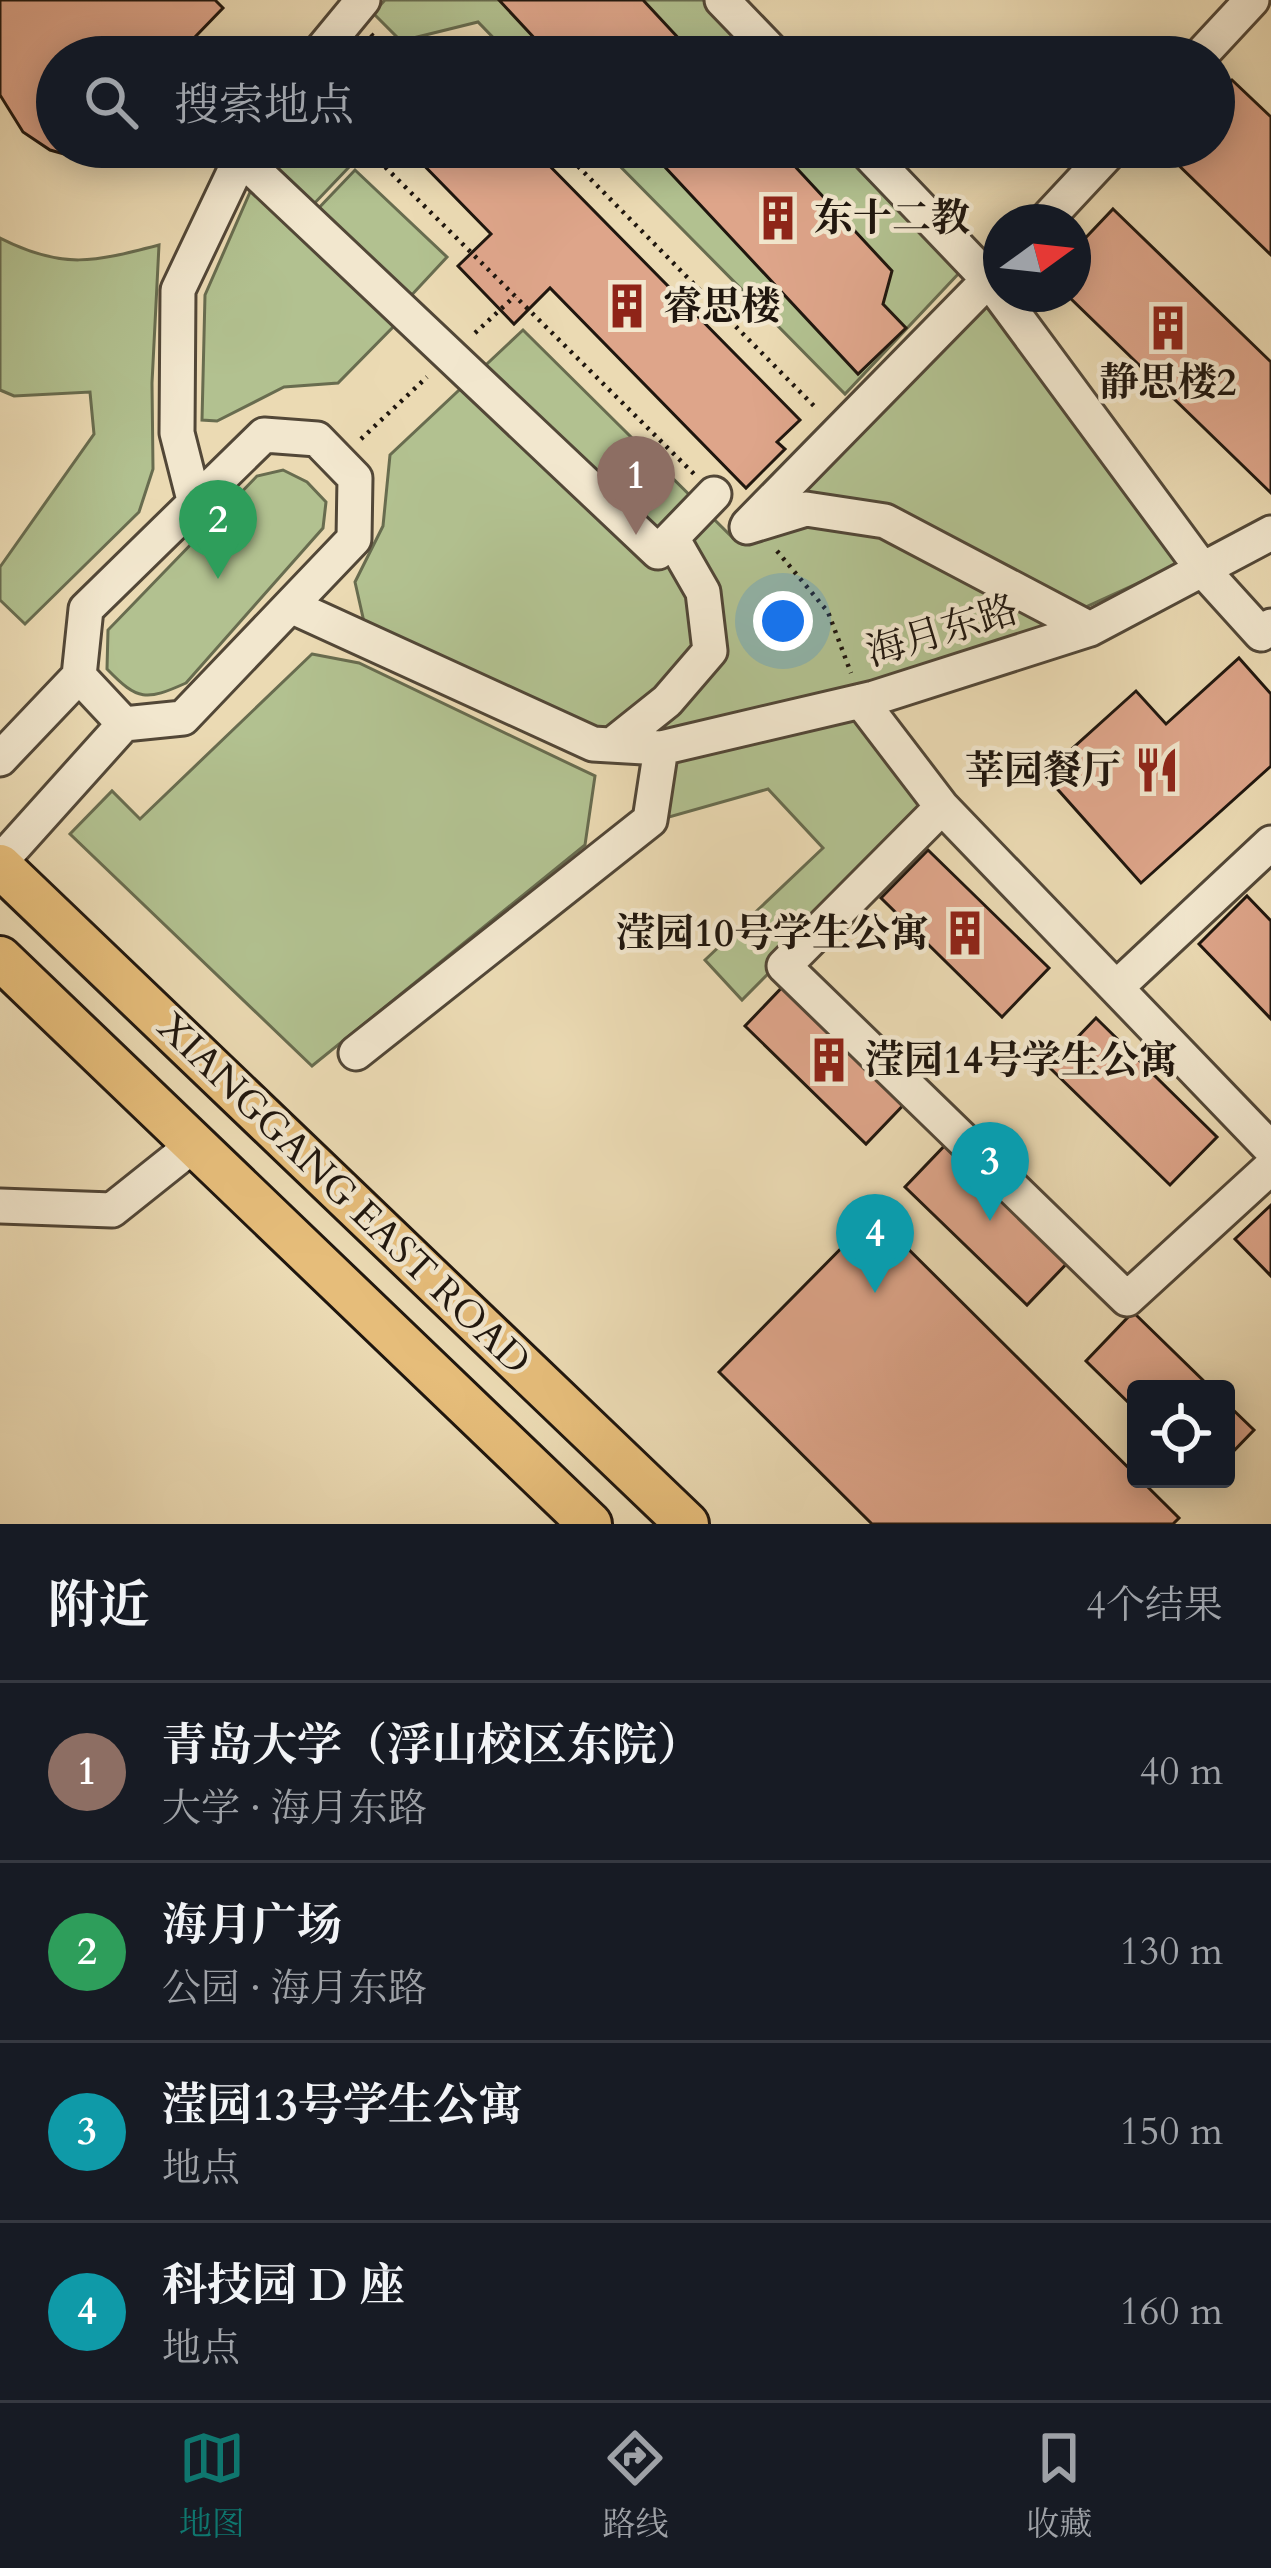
<!DOCTYPE html>
<html lang="zh">
<meta charset="utf-8">
<style>
:root{--surface:#171b24;--page:#20242c;--text:#f1f3f6;--muted:#9ea1a6;--line:#363941;--accent:#0f766e}
body{margin:0;font-family:Cardo,"Noto Serif SC",serif;background:var(--page);color:var(--text)}
.controls{position:absolute;right:36px;bottom:36px;display:grid;overflow:hidden;border-radius:12px;box-shadow:0 6px 30px #0003}
.controls button{width:108px;height:108px;display:grid;place-items:center;padding:0;border:0;border-bottom:3px solid var(--line);background:var(--surface);color:var(--text);font:60px sans-serif}
.compass{position:absolute;left:983px;top:204px;width:108px;height:108px;border-radius:50%;background:var(--surface);box-shadow:0 6px 30px #0003;rotate:75deg}
.you{position:absolute;left:783px;top:621px;width:42px;height:42px;margin:-30px;border:9px solid #fff;border-radius:50%;background:#1a73e8;box-shadow:0 0 0 18px #1a73e833}
.badge{display:grid;place-items:center;width:78px;height:78px;border-radius:50%;background:var(--accent);color:#fff;font-size:39px;font-weight:700}
.pin{position:absolute;translate:-50% -99px;filter:drop-shadow(0 3px 6px #0008)}
.pin::after{content:'';position:absolute;top:63px;width:42px;height:36px;background:inherit;clip-path:polygon(0 0,100% 0,50% 100%)}
.list{margin:0;padding:0;list-style:none}
h2{display:flex;justify-content:space-between;align-items:center;height:156px;margin:0;padding:0 48px;font-size:51px}
h2 small{font-size:39px;font-weight:400;color:var(--muted)}
.list li{display:grid;grid-template-columns:78px 1fr auto;gap:36px;align-items:center;box-sizing:border-box;height:180px;padding:0 48px;border-top:3px solid var(--line)}
.list b{display:block;font-size:45px;white-space:nowrap}
.list p{margin:0;font-size:39px;white-space:nowrap;color:var(--muted)}
.list em{font-size:39px;font-style:normal;color:var(--muted)}
.icon{flex:none;width:66px;height:66px;fill:none;stroke:currentColor;stroke-width:2;stroke-linecap:round;stroke-linejoin:round}
.map{position:relative;flex:none;width:1271px;height:1524px;overflow:hidden}
.search{position:absolute;background:var(--surface);box-shadow:0 6px 30px #0003;left:36px;right:36px;top:36px;height:132px;display:flex;align-items:center;gap:30px;box-sizing:border-box;padding:0 42px;border-radius:66px;color:var(--muted);font-size:45px}
.sheet{height:876px;background:var(--surface)}
nav{display:flex;justify-content:space-around;align-items:center;box-sizing:border-box;height:168px;border-top:3px solid var(--line);background:var(--surface);font-size:33px;color:var(--muted)}
nav a{display:grid;justify-items:center;gap:6px}
nav .on{color:var(--accent)}
.map>svg:first-child{display:block}
.green{fill:#b2c190;stroke:#686c4f;stroke-width:3}
.building{fill:#dea58a;stroke:#1f160e;stroke-width:3}
.lines{fill:none;stroke-linecap:round;stroke-linejoin:round}
.minor-casing{stroke:#524737;stroke-width:39}
.major-casing{stroke:#1f160e;stroke-width:48}
.path{stroke:#1f160e;stroke-width:4.5;stroke-dasharray:3 6;stroke-linecap:butt}
.minor{stroke:#f2e7ce;stroke-width:33}
.major{stroke:#e6bd7a;stroke-width:42}
.labels{text-anchor:middle;dominant-baseline:central;stroke-width:9;stroke-linejoin:round;paint-order:stroke}
.poi-label{font-size:39px;font-weight:bold;fill:#1f160e;stroke:#f2e7ce;text-anchor:start}
.street-label{font-size:39px;fill:#1f160e;stroke:#f2e7ce}
</style>
<div class="map">
<svg width="1271" height="1524" viewBox="0 0 1271 1524">
<rect width="100%" height="100%" fill="#ebdab3"/>
<filter id="stains"><feTurbulence type="fractalNoise" baseFrequency=".00167" numOctaves="4"/><feColorMatrix values="0 0 0 0 .2 0 0 0 0 .09 0 0 0 0 .02 0 0 0 .5 -.17"/></filter>
<radialGradient id="worn" r=".72"><stop offset=".6" stop-color="#630" stop-opacity="0"/><stop offset="1" stop-color="#630" stop-opacity=".3"/></radialGradient>
<path class="green" d="M385,0H703L757,57H512L478,22L401,41L373,13Z
M258,147H355L350,166L310,208L253,154Z
M601,147H843L961,271L845,394Z
M355,170L447,257L408,299L315,212Z
M251,190L396,324L338,383L284,387L217,421L202,420L205,295Z
M0,238C63,270 94,262 159,245L152,383L153,469L139,512L25,624L0,600V567L94,434L90,392L14,396L0,390Z
M991,299L1184,562L1079,610L796,497Z
M523,330L733,538L803,518L881,530L1055,625L872,684L661,732L604,733L364,622L355,582L383,526L390,455Z
M283,470L307,482L326,502L323,528L186,683C146,701 138,701 107,669L108,630L257,476Z
M312,654L359,663L595,776L585,845L312,1066L70,834L112,791L140,819Z
M858,713L932,809L742,1000L705,960L823,848L768,789L662,819L669,757Z"/>
<path class="building" d="M0,0H215L223,8L196,36L218,57H57V147H148L120,159H82L50,150L23,132L0,95Z
M499,0H643L696,57H552Z
M1232,80L1271,117V255L1164,151L1168,147H1214V99Z
M406,147H531L800,420L777,442L785,449L746,488L550,288L514,324L458,266L491,234Z
M684,147H777L892,271L883,304L906,328L858,374L664,166Z
M1113,209L1271,362V493L1066,294H1073V251Z
M1239,658L1271,694V766L1141,883L1044,774L1136,691L1166,724Z
M928,850L1049,968L1002,1017L881,898Z
M1247,896L1271,921V1019L1199,944Z
M792,977L913,1095L866,1144L745,1026Z
M1096,1018L1217,1137L1170,1185L1049,1067Z
M952,1138L1074,1256L1027,1305L905,1187Z
M1271,1205V1276L1235,1239Z
M874,1215L1179,1518L1173,1524H872L719,1372Z
M1133,1312L1212,1389H1136V1410L1086,1361Z
M1226,1403L1254,1430L1226,1459Z"/>
<g class="lines">
<g class="minor-casing">
<path id="minor" d="M722,0L777,57
M316,57L363,0
M1199,57L1252,0
M862,147L989,280L1203,570L1261,634L1271,626
M239,156L658,552L714,494
M1044,222L1114,147
M264,435L317,439L355,478L354,539L183,718L124,724L79,676L86,609Z
M194,500L177,433L178,290L246,147
M748,525L1001,267
M747,527L806,509L885,521L1090,629
M293,607L593,744L661,748L874,698L1090,629L1271,533
M861,701L942,807L784,966L1127,1299L1271,1167
M612,745L667,701L710,651L703,592L672,538
M0,759L79,676
M942,807L1271,1149
M0,862L124,724
M1116,988L1271,843
M356,1053L650,820L661,748
M0,1206L112,1210L196,1143"/>
</g>
<g class="major-casing">
<path id="major" d="M0,866L687,1524
M0,958L590,1524"/>
</g>
<path class="path" d="M371,34L392,57
M432,57L446,54L455,57
M370,147L369,151L694,474
M559,147L816,408
M475,333L515,296
M361,439L427,377
M777,551L828,612L851,673"/>
<use href="#minor" class="minor"/>
<use href="#major" class="major"/>
</g>
<defs>
<g id="building-bare" transform="scale(3.6)"><path d="M-4-6H4V6H1V3H-1V6H-4ZM-2.5-4.3h1.7v1.8h-1.7ZM.8-4.3h1.7v1.8H.8ZM-2.5-1h1.7V.8h-1.7ZM.8-1h1.7V.8H.8Z" fill="#8f2418" stroke="#f2e7ce" stroke-width="2.5" paint-order="stroke"/></g>
<g id="restaurant-bare" transform="scale(3.6)"><path d="M-5-6h1v4h1v-4h1v4h1v-4h1v5L-1.5 .5V6h-2V.5L-5-1ZM5-6V6H3V1.5H1.5Q1.5-4 5-6Z" fill="#8f2418" stroke="#f2e7ce" stroke-width="2.5" paint-order="stroke"/></g>
</defs>
<g fill-rule="evenodd">
<use href="#building-bare" x="778" y="218"/>
<use href="#building-bare" x="627" y="306"/>
<use href="#building-bare" x="1168" y="328"/>
<use href="#restaurant-bare" x="1157" y="770"/>
<use href="#building-bare" x="965" y="933"/>
<use href="#building-bare" x="829" y="1060"/>
</g>
<g class="labels">
<g class="poi-label">
<text x="814" y="218">东十二教</text>
<text x="663" y="306">睿思楼</text>
<text x="1168" y="382" text-anchor="middle">静思楼2</text>
<text x="1121" y="770" text-anchor="end">莘园餐厅</text>
<text x="929" y="933" text-anchor="end">滢园10号学生公寓</text>
<text x="865" y="1060">滢园14号学生公寓</text>
</g>
<g class="street-label">
<text transform="translate(942 631) rotate(-17)">海月东路</text>
<text transform="translate(344 1194) rotate(44)">XIANGGANG EAST ROAD</text>
</g>
</g>
<rect width="100%" height="100%" filter="url(#stains)"/>
<rect width="100%" height="100%" fill="url(#worn)"/>
</svg>
<div class="controls">
<button><svg class="icon" aria-label="locate" viewBox="0 0 24 24"><circle cx="12" cy="12" r="6"/><path d="M12 2v4M12 18v4M2 12h4M18 12h4"/></svg></button>
</div>
<svg class="compass" viewBox="-18 -18 36 36"><path d="M0-13l5 13h-10z" fill="#e53935"/><path d="M0 13l5-13h-10z" fill="#9ea1a6"/></svg>
<div class="you"></div>
<div class="pin badge" style="left:636px;top:535px;background:#8d6e63">1</div>
<div class="pin badge" style="left:218px;top:579px;background:#2e9e5b">2</div>
<div class="pin badge" style="left:990px;top:1221px;background:#0f9aa8">3</div>
<div class="pin badge" style="left:875px;top:1293px;background:#0f9aa8">4</div>
<div class="search"><svg class="icon" aria-label="search" viewBox="0 0 24 24"><circle cx="10" cy="10" r="6"/><path d="M15 15l6 6"/></svg>搜索地点</div>
</div>
<section class="sheet">
<h2>附近<small>4个结果</small></h2>
<ul class="list">
<li><span class="badge" style="background:#8d6e63">1</span><div><b>青岛大学（浮山校区东院）</b><p>大学 · 海月东路</p></div><em>40 m</em></li>
<li><span class="badge" style="background:#2e9e5b">2</span><div><b>海月广场</b><p>公园 · 海月东路</p></div><em>130 m</em></li>
<li><span class="badge" style="background:#0f9aa8">3</span><div><b>滢园13号学生公寓</b><p>地点</p></div><em>150 m</em></li>
<li><span class="badge" style="background:#0f9aa8">4</span><div><b>科技园 D 座</b><p>地点</p></div><em>160 m</em></li>
</ul>
</section>
<nav>
<a class="on"><svg class="icon" aria-label="map" viewBox="0 0 24 24"><path d="M3 6l6-2 6 2 6-2v14l-6 2-6-2-6 2zM9 4v14M15 6v14"/></svg>地图</a>
<a><svg class="icon" aria-label="directions" viewBox="0 0 24 24"><path d="M12 3l9 9-9 9-9-9zM9 14v-3h6M13 9l2 2-2 2"/></svg>路线</a>
<a><svg class="icon" aria-label="saved" viewBox="0 0 24 24"><path d="M7 4h10v16l-5-4-5 4z"/></svg>收藏</a>
</nav>
